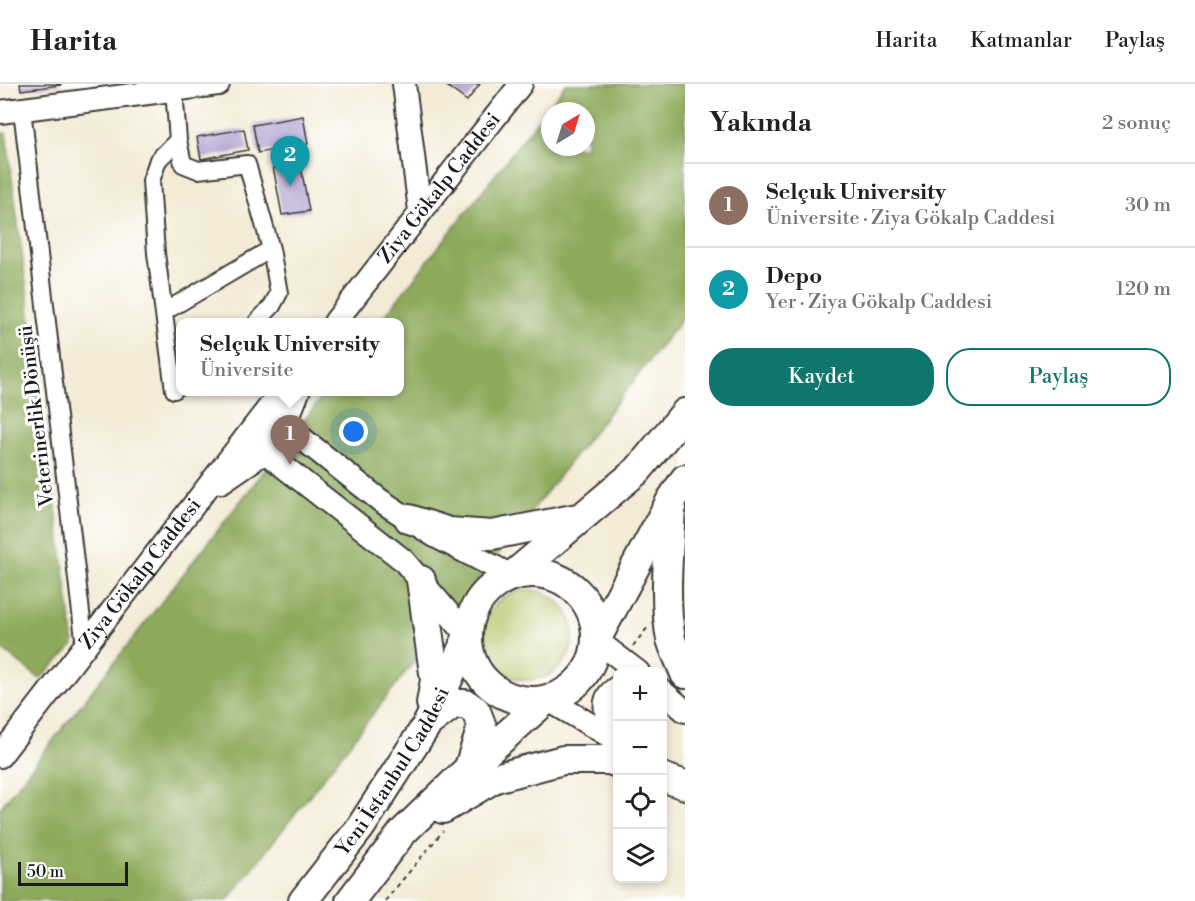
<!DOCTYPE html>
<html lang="tr">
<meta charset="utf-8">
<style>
:root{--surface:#fff;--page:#f2f2f2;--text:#202124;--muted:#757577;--line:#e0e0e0;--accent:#0f766e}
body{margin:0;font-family:"Libre Bodoni",serif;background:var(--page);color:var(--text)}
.controls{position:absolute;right:18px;bottom:18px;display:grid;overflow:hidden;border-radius:12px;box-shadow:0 3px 9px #0003}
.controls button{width:54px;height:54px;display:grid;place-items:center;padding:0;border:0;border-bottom:2px solid var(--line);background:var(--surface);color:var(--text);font:30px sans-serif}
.compass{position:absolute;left:541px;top:18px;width:54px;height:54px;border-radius:50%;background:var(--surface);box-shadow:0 3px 9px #0003;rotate:38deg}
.scale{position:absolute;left:18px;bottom:15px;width:110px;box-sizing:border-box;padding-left:6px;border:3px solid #1c1c1c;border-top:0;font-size:16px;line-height:21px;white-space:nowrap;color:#1c1c1c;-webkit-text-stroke:4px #fff;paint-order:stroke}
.you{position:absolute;left:354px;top:348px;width:21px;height:21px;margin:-15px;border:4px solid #fff;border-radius:50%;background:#1a73e8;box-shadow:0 0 0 9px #1a73e833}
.badge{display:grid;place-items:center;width:39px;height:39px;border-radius:50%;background:var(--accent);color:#fff;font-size:20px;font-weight:700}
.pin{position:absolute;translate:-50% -50px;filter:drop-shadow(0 2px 3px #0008)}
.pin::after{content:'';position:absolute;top:32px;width:21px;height:18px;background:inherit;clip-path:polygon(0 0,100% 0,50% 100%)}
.popup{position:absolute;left:176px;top:234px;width:228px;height:78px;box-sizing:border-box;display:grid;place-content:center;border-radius:12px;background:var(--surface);filter:drop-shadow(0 2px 4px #0005);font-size:20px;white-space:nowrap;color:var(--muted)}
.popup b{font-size:22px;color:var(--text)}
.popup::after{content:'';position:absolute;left:50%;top:100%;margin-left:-12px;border:12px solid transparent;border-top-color:var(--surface)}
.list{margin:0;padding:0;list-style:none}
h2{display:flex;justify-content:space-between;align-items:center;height:78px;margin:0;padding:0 24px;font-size:26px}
h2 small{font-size:20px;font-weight:400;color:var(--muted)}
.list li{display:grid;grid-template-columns:39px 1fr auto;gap:18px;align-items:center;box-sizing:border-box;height:84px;padding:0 24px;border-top:2px solid var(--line)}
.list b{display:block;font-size:22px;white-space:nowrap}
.list p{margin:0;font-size:20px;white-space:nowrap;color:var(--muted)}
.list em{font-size:20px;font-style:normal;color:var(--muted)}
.actions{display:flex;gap:12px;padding:18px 24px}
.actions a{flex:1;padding:14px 0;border:2px solid var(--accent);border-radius:24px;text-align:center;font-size:21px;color:var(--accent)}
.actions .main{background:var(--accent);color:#fff}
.icon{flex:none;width:33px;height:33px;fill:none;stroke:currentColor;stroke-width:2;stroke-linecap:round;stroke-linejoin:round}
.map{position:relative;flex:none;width:685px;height:817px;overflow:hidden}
header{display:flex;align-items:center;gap:36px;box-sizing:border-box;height:84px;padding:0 30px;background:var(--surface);border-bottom:2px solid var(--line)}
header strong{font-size:28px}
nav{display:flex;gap:33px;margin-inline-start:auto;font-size:21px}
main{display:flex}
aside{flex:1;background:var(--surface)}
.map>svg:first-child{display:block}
.green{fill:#b2c467;stroke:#677042;stroke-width:1.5}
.forest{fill:#8daa5c;stroke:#54633c;stroke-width:1.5;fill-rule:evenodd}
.building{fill:#b1a1cf}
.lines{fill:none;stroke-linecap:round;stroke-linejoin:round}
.street-casing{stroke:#3c3b38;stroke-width:20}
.secondary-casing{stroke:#3c3b38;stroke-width:26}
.highway-casing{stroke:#3c3b38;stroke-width:32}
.path{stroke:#3c3b38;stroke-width:2;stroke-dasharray:4.5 4.5;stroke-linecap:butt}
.street{stroke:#fff;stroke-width:16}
.secondary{stroke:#fff;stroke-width:22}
.highway{stroke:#fff;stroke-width:28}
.labels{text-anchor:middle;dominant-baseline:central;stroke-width:6;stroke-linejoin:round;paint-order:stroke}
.street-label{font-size:20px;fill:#1c1c1c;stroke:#fff}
</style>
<header>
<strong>Harita</strong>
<nav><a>Harita</a><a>Katmanlar</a><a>Paylaş</a></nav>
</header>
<main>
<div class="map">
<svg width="685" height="817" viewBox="0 0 685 817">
<rect width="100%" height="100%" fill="#fff"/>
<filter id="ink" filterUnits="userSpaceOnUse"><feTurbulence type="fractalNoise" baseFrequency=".0167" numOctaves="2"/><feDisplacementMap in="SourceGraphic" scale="12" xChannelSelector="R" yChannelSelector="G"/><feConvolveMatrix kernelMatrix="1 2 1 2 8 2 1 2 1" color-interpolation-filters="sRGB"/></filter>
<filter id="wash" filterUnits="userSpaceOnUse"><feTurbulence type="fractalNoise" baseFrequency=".008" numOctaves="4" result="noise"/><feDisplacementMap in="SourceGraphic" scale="24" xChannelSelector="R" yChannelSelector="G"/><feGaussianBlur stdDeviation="1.35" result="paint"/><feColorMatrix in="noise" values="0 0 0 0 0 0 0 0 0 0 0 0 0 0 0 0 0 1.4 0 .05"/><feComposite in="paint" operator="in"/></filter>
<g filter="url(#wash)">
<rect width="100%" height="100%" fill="#f3ebd5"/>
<path class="green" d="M483 551a45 45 0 1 1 90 0a45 45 0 1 1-90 0Z"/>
<path class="forest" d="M566,0H685V231L227,817H0V724L326,308H400V238H380ZM550,27H586V63H550Z
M6,49L74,561L40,595L0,564V50Z"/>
<g id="blocks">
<path class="building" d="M20,0H61V1L21,6Z
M444,0H480L467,17Z
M303,32L308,60L258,69L253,41Z
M244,45L248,66L201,75L197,53Z
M299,72L309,127L282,131L272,77Z"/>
</g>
</g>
<g filter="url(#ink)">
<use href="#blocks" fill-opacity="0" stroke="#3c3b38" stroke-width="1.5"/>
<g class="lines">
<g class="street-casing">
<path id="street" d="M174,6L178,56L183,80L198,86L247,80L271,165L279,209L272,222L257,238
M22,25L85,563
M178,56L158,76L151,97L156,169L174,306L180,301
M164,228L271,165"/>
</g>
<g class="secondary-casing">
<g id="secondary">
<path d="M404,0L420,127"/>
<path d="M0,28L218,0"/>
<path id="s1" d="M335,238L521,0"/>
<path d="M221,398L265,368L285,341L298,308"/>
<path d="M468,552L403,476L265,368L256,358L255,342L268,338L285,341L381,417L435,452L512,492"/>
<path d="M596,556L638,588"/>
<path d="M618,603C595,617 609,638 618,656"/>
<path d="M662,607L685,627"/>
<path d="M547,615L618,657"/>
<path id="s2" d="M0,672L281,308"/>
</g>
</g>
<g class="highway-casing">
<g id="highway">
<path d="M671,424C669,465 663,515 671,555C674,566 681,579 685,590"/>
<path d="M409,435L449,448L492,451L578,434"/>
<circle cx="532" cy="553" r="64"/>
<path d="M512,492L638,386L685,329"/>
<path d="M421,496L435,596L431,619"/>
<path d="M596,556L671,416L685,395"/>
<path d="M428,639L453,620H466L476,627L482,643L469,683"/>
<path d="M662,693L685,701"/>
<path d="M443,725L495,694L563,676H609L618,679"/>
<path id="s3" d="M303,817L360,744L428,639L468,552"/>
<path d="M350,817L402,749L468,685L547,615"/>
</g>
</g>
<path class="path" d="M633,562L648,543
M385,817L443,747"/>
<use href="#street" class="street"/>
<use href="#secondary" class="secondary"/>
<use href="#highway" class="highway"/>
</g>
</g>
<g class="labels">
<g class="street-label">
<text stroke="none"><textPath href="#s1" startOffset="170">Ziya Gökalp Caddesi</textPath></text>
<text transform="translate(37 332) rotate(-97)">Veterinerlik Dönüşü</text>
<text stroke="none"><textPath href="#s2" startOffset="230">Ziya Gökalp Caddesi</textPath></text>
<text stroke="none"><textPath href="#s3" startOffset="158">Yeni İstanbul Caddesi</textPath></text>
</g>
</g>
</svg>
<div class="controls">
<button>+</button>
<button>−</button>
<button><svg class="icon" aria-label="locate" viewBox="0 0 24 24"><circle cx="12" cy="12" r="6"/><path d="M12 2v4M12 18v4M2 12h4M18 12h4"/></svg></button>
<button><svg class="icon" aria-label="layers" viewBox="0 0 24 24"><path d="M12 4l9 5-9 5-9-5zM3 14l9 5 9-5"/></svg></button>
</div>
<svg class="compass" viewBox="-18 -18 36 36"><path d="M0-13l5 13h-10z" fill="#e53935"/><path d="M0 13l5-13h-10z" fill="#757577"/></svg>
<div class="scale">50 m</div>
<div class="you"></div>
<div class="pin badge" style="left:290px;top:381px;background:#8d6e63">1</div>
<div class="popup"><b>Selçuk University</b>Üniversite</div>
<div class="pin badge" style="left:290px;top:102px;background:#0f9aa8">2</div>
</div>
<aside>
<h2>Yakında<small>2 sonuç</small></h2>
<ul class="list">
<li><span class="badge" style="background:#8d6e63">1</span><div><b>Selçuk University</b><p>Üniversite · Ziya Gökalp Caddesi</p></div><em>30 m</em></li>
<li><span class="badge" style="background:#0f9aa8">2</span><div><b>Depo</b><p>Yer · Ziya Gökalp Caddesi</p></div><em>120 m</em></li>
</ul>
<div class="actions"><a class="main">Kaydet</a><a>Paylaş</a></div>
</aside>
</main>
